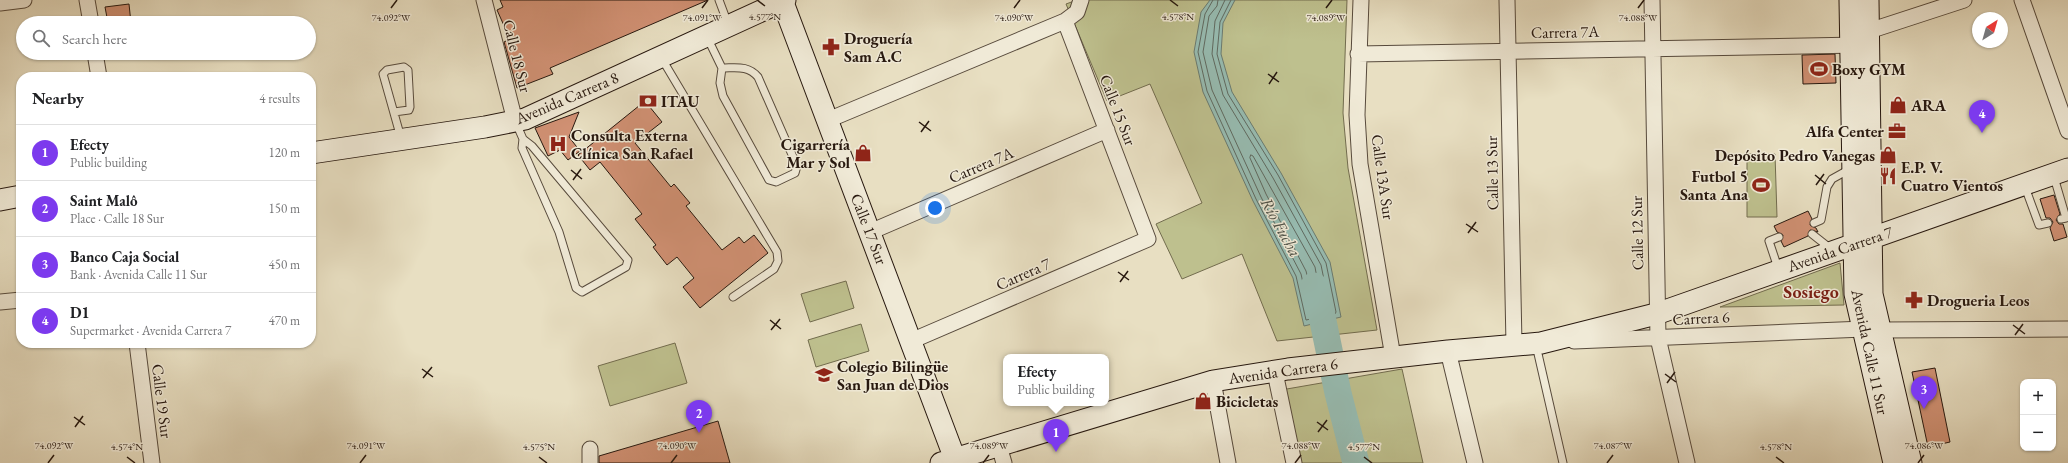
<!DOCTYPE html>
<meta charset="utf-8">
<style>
:root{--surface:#fff;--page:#f6f6f6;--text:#202124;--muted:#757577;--line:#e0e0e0;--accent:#7c3aed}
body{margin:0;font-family:"EB Garamond",serif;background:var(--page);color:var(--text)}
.controls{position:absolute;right:12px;bottom:12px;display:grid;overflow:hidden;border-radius:8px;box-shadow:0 1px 3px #0004}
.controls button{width:36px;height:36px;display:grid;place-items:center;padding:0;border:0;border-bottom:1px solid var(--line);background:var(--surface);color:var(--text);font:20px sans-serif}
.compass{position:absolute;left:1972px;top:12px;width:36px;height:36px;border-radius:50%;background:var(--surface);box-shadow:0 1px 3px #0004;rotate:37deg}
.you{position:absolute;left:935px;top:208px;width:14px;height:14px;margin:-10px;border:3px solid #fff;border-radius:50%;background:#1a73e8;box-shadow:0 0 0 6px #1a73e833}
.badge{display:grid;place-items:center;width:26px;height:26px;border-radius:50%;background:var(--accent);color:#fff;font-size:13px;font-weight:700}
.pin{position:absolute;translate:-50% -33px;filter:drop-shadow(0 1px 2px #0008)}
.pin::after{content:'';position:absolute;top:21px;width:14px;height:12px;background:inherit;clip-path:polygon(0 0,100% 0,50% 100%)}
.popup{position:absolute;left:1003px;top:354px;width:106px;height:52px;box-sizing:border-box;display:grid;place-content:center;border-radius:8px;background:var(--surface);filter:drop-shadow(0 1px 3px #0005);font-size:13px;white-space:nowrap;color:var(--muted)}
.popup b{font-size:15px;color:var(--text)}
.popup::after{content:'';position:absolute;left:50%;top:100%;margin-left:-8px;border:8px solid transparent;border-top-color:var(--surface)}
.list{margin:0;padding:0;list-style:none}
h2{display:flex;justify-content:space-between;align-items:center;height:52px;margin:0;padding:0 16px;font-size:17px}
h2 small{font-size:13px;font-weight:400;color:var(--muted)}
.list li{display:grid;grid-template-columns:26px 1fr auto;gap:12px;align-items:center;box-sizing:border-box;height:56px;padding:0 16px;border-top:1px solid var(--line)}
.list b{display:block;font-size:15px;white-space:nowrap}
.list p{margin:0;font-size:13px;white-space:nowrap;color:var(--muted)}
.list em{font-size:13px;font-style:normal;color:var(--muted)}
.icon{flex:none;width:22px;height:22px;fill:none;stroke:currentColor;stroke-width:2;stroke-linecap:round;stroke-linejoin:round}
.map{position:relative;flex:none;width:2068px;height:463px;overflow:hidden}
.search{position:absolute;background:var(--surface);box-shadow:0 1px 3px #0004;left:16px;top:16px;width:300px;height:44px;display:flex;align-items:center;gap:10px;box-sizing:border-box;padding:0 14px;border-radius:22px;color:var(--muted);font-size:15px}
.panel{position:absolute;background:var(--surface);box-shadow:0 1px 3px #0004;left:16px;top:72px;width:300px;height:276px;border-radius:16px}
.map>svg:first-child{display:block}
.green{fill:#bec08e;stroke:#726c4e}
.water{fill:#97bdb3;stroke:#6a7b71}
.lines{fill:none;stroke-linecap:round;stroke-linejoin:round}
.shore{stroke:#5f6a61;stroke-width:1}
.river{stroke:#97bdb3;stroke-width:27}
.building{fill:#d19174;stroke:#27180f}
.lane-casing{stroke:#574a3c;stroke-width:9}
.street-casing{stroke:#574a3c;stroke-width:17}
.secondary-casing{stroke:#27180f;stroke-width:23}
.lane{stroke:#f0ead7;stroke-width:7}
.street{stroke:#f0ead7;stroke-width:15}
.secondary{stroke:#f0ead7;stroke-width:21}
.ticks{fill:none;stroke:#27180f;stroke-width:1.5}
.labels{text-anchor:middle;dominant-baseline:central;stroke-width:3;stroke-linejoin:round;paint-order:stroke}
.street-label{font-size:16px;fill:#27180f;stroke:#f0ead7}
.poi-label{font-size:16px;font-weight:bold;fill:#27180f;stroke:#f0ead7;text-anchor:start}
.water-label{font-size:17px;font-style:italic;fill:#4e5248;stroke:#f0ead7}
.quarter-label{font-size:18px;font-weight:bold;fill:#7a1f14;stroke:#f0ead7}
.ticks-label{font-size:10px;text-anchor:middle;fill:#27180f;stroke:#f0ead7;stroke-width:3;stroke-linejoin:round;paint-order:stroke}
</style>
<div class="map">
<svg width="2068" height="463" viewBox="0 0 2068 463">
<rect width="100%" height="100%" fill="#e8dfc2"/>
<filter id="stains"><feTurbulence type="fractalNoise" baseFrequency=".005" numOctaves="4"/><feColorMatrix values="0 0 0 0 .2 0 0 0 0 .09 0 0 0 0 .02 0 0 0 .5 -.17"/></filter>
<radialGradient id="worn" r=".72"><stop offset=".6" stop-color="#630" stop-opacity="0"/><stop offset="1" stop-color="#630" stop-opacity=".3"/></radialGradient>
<path class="green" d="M1077,0H1347L1343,113L1348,168L1377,330L1277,341L1242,254L1182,279L1156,224L1202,203L1150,84L1107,101L1066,4Z
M1747,154H1775L1777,217H1747Z
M1840,263L1844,305L1720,307Z
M846,281L854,308L810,322L801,294Z
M861,324L869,351L816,367L808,340Z
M675,343L687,383L610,406L598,366Z
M1402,369L1423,463H1293L1281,390Z"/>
<path class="water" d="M1210,0H1235L1223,23L1221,54L1232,92L1281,173L1330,262L1341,317L1304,326L1293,278L1253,201L1203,92L1194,52L1201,12Z"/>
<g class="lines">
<path class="shore" d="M1213,0L1205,14L1198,52L1207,91L1256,199L1296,276L1306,320L1335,314L1336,312L1326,263L1278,175L1228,94L1217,54L1220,22L1231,0
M1218,0L1217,6L1209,16L1203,52L1212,90L1261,197L1301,274L1310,314L1329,311L1330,309L1321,265L1273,178L1223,95L1212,54L1215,21L1225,0
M1251,155L1253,156L1315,267L1322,306L1315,307L1306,271L1266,194L1250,158Z"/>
<path class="river" d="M1314,286L1319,302L1338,393L1356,463"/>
</g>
<path class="building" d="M500,0H708L550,68L553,74L517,88L504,42L510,39L497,10L503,7Z
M129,4L131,23H108L105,7Z
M1835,54L1836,83L1803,84L1802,55Z
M645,101L662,122L635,143L671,187L674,184L690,203L686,206L722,250L739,237L744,243L754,235L768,253L700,308L683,287L694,278L677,257L667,265L653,247L656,245L635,219L642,214L600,162L590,170L578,155Z
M579,112L569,137L580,151L568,160L560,150L548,156L535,128Z
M2054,195L2060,214L2056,220L2059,224H2063L2067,237L2054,241L2050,228L2053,222L2050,218H2046L2040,199Z
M1808,211L1812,219L1810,225L1816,228L1818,232L1810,230L1808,236L1784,247L1781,241L1783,235L1777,232L1774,226Z
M1935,368L1950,442L1928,447L1912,372Z
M718,421L730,463H599V456Z"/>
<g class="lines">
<g class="lane-casing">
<path id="lane" d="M719,0L728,24
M707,37L722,68L720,83L723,96L769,180L776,182L795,173L797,166L758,77C748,65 736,68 722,68
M662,59L777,252L778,261L774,269L733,297
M394,112L409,110L410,107L408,70L404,67L387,70L383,74L401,138
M516,123L523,139L522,148L559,232L576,288L582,292L626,267L628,260L532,146L523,139
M2054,177L2066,218L2061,219
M2025,187L2039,225L2048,223
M1814,223L1821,220L1827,187L1832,179L1850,169
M1812,234L1831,249
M1778,268L1769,241L1779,237
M1536,345L1563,463"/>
</g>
<g class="street-casing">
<path id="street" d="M87,0L91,23
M484,0L515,121
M1361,0L1357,115L1360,164L1393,357
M1507,0L1514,344
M1652,0L1658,338L1687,463
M2022,0L2068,131
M0,3L24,0
M1869,31L1964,0
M95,53L99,77
M1358,54L1859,45
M828,120L1065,21L1077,12L1081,0
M870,232L1107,130
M0,302L21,300
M1880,330L2068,329
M911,341L1148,239L1065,21
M1574,341L1864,329
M137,343L152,463
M1448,351L1475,463
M1277,370V382L1294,463
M1213,381L1228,463
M999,446L1004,463
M590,449V463"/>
</g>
<g class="secondary-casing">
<path id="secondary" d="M782,0L955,459
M1850,0L1855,294L1894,463
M1868,0L1872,294L1911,463
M311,153L485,127L525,119L785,0
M0,200L21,196
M941,463L1213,381L1288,369L1448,351L1541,343L1656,314L2068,169"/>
</g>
<use href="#lane" class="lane"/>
<use href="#street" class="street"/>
<use href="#secondary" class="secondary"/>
</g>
<path class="ticks" d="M757,0L765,6M1170,0L1178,6M391,8L397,0M702,8L708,0M1014,8L1020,0M1326,8L1332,0M1638,8L1644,0M1268,74L1279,82M1269,84L1277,72M919,122L931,131M921,132L929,121M571,170L582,179M1815,175L1826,184M573,180L581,169M1816,185L1824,174M1466,224L1478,232M1468,233L1476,222M1118,272L1129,280M1120,282L1128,271M770,320L781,329M2013,325L2025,334M771,330L780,319M2015,335L2023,324M422,369L433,377M1665,374L1676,382M423,378L432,367M1667,383L1675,372M74,417L85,425M1317,422L1328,430M75,427L83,416M1318,432L1327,420M127,457L135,463M539,457L547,463M1364,457L1372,463M1776,457L1784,463M48,463L54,455M360,463L366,455M671,463L677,455M983,463L989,455M1295,463L1301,455M1607,463L1613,455M1918,463L1924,455"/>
<defs>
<g id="pharmacy-bare" transform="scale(1.38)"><path d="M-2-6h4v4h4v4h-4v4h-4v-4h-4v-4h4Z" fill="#8f2418" stroke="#f0ead7" stroke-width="2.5" paint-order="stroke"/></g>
<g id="stadium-bare" transform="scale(1.38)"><path d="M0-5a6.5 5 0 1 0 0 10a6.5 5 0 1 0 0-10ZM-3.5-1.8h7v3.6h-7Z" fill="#8f2418" stroke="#f0ead7" stroke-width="2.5" paint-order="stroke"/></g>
<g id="bank-bare" transform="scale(1.38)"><path d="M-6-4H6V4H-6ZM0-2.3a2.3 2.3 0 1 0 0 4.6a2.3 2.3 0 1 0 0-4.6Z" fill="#8f2418" stroke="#f0ead7" stroke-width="2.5" paint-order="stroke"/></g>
<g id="shop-bare" transform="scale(1.38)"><path d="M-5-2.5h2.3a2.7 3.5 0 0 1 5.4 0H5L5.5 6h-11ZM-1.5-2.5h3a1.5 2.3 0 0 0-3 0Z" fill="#8f2418" stroke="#f0ead7" stroke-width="2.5" paint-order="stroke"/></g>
<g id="office-bare" transform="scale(1.38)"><path d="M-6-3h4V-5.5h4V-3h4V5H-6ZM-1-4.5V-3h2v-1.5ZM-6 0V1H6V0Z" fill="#8f2418" stroke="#f0ead7" stroke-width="2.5" paint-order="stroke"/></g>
<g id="hospital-bare" transform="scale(1.38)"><path d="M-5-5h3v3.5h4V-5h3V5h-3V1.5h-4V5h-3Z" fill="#8f2418" stroke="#f0ead7" stroke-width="2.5" paint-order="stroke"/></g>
<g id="restaurant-bare" transform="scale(1.38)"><path d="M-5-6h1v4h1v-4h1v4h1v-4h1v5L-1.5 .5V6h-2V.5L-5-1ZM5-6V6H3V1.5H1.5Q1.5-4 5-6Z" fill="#8f2418" stroke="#f0ead7" stroke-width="2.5" paint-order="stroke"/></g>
<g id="school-bare" transform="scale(1.38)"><path d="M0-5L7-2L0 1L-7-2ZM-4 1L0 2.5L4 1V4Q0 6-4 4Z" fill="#8f2418" stroke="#f0ead7" stroke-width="2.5" paint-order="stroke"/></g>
</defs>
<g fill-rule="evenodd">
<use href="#pharmacy-bare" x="831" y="47"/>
<use href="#stadium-bare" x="1819" y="69"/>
<use href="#bank-bare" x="648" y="101"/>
<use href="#shop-bare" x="1898" y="105"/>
<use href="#office-bare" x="1897" y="131"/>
<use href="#hospital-bare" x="558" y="144"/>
<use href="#shop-bare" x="863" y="153"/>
<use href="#shop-bare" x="1888" y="155"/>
<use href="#restaurant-bare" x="1888" y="176"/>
<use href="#stadium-bare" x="1761" y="185"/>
<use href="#pharmacy-bare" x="1914" y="300"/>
<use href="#school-bare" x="824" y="375"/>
<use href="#shop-bare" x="1203" y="401"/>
</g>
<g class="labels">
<g class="street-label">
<text transform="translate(1565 32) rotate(-1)">Carrera 7A</text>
<text transform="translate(517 56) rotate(76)">Calle 18 Sur</text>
<text transform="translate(567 98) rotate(-23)">Avenida Carrera 8</text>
<text transform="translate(1118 110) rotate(69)">Calle 15 Sur</text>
<text transform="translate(981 165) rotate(-23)">Carrera 7A</text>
<text transform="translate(1492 173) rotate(-91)">Calle 13 Sur</text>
<text transform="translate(1383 177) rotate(82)">Calle 13A Sur</text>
<text transform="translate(869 229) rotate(69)">Calle 17 Sur</text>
<text transform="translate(1637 233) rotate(-91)">Calle 12 Sur</text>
<text transform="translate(1840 249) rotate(-19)">Avenida Carrera 7</text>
<text transform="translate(1023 274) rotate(-24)">Carrera 7</text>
<text transform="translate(1701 318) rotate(-3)">Carrera 6</text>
<text transform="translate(1870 352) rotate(78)">Avenida Calle 11 Sur</text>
<text transform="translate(1283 371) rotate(-8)">Avenida Carrera 6</text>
<text transform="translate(162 401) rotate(83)">Calle 19 Sur</text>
</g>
<g class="poi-label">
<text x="844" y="38">Droguería<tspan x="844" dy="18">Sam A.C</tspan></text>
<text x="1832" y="69">Boxy GYM</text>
<text x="661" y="101">ITAU</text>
<text x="1911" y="105">ARA</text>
<text x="1884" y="131" text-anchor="end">Alfa Center</text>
<text x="571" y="135">Consulta Externa<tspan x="571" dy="18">Clínica San Rafael</tspan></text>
<text x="850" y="144" text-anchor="end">Cigarrería<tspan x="850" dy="18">Mar y Sol</tspan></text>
<text x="1875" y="155" text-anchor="end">Depósito Pedro Vanegas</text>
<text x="1901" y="167">E.P. V.<tspan x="1901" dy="18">Cuatro Vientos</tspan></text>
<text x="1748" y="176" text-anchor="end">Futbol 5<tspan x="1748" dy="18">Santa Ana</tspan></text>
<text x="1927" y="300">Drogueria Leos</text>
<text x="837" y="366">Colegio Bilingüe<tspan x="837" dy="18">San Juan de Dios</tspan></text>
<text x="1216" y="401">Bicicletas</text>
</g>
<g class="water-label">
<text transform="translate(1281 227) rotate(61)">Río Fucha</text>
</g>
<g class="quarter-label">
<text x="1811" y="291">Sosiego</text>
</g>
</g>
<g class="ticks-label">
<text x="765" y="20">4.577°N</text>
<text x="1178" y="20">4.578°N</text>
<text x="391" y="21">74.092°W</text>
<text x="702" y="21">74.091°W</text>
<text x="1014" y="21">74.090°W</text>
<text x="1326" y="21">74.089°W</text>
<text x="1638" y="21">74.088°W</text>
<text x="54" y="449">74.092°W</text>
<text x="366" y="449">74.091°W</text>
<text x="677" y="449">74.090°W</text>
<text x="989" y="449">74.089°W</text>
<text x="1301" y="449">74.088°W</text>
<text x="1613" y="449">74.087°W</text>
<text x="1924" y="449">74.086°W</text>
<text x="127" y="450">4.574°N</text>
<text x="539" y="450">4.575°N</text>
<text x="1364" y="450">4.577°N</text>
<text x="1776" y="450">4.578°N</text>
</g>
<rect width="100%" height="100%" filter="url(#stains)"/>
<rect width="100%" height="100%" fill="url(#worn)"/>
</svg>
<div class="controls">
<button>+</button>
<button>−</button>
</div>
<svg class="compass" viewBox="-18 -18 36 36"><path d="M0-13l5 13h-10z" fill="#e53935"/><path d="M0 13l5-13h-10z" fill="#757577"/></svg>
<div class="you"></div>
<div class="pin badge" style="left:1056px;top:452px">1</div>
<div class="popup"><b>Efecty</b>Public building</div>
<div class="pin badge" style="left:699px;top:433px">2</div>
<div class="pin badge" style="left:1924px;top:409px">3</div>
<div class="pin badge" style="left:1982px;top:133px">4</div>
<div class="search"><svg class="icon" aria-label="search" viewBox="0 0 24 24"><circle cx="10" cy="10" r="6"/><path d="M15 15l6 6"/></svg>Search here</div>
<section class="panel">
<h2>Nearby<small>4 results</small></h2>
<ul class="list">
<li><span class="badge">1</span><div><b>Efecty</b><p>Public building</p></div><em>120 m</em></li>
<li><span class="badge">2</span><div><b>Saint Malô</b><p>Place · Calle 18 Sur</p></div><em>150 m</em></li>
<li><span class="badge">3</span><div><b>Banco Caja Social</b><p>Bank · Avenida Calle 11 Sur</p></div><em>450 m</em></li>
<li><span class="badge">4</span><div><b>D1</b><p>Supermarket · Avenida Carrera 7</p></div><em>470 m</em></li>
</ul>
</section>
</div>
